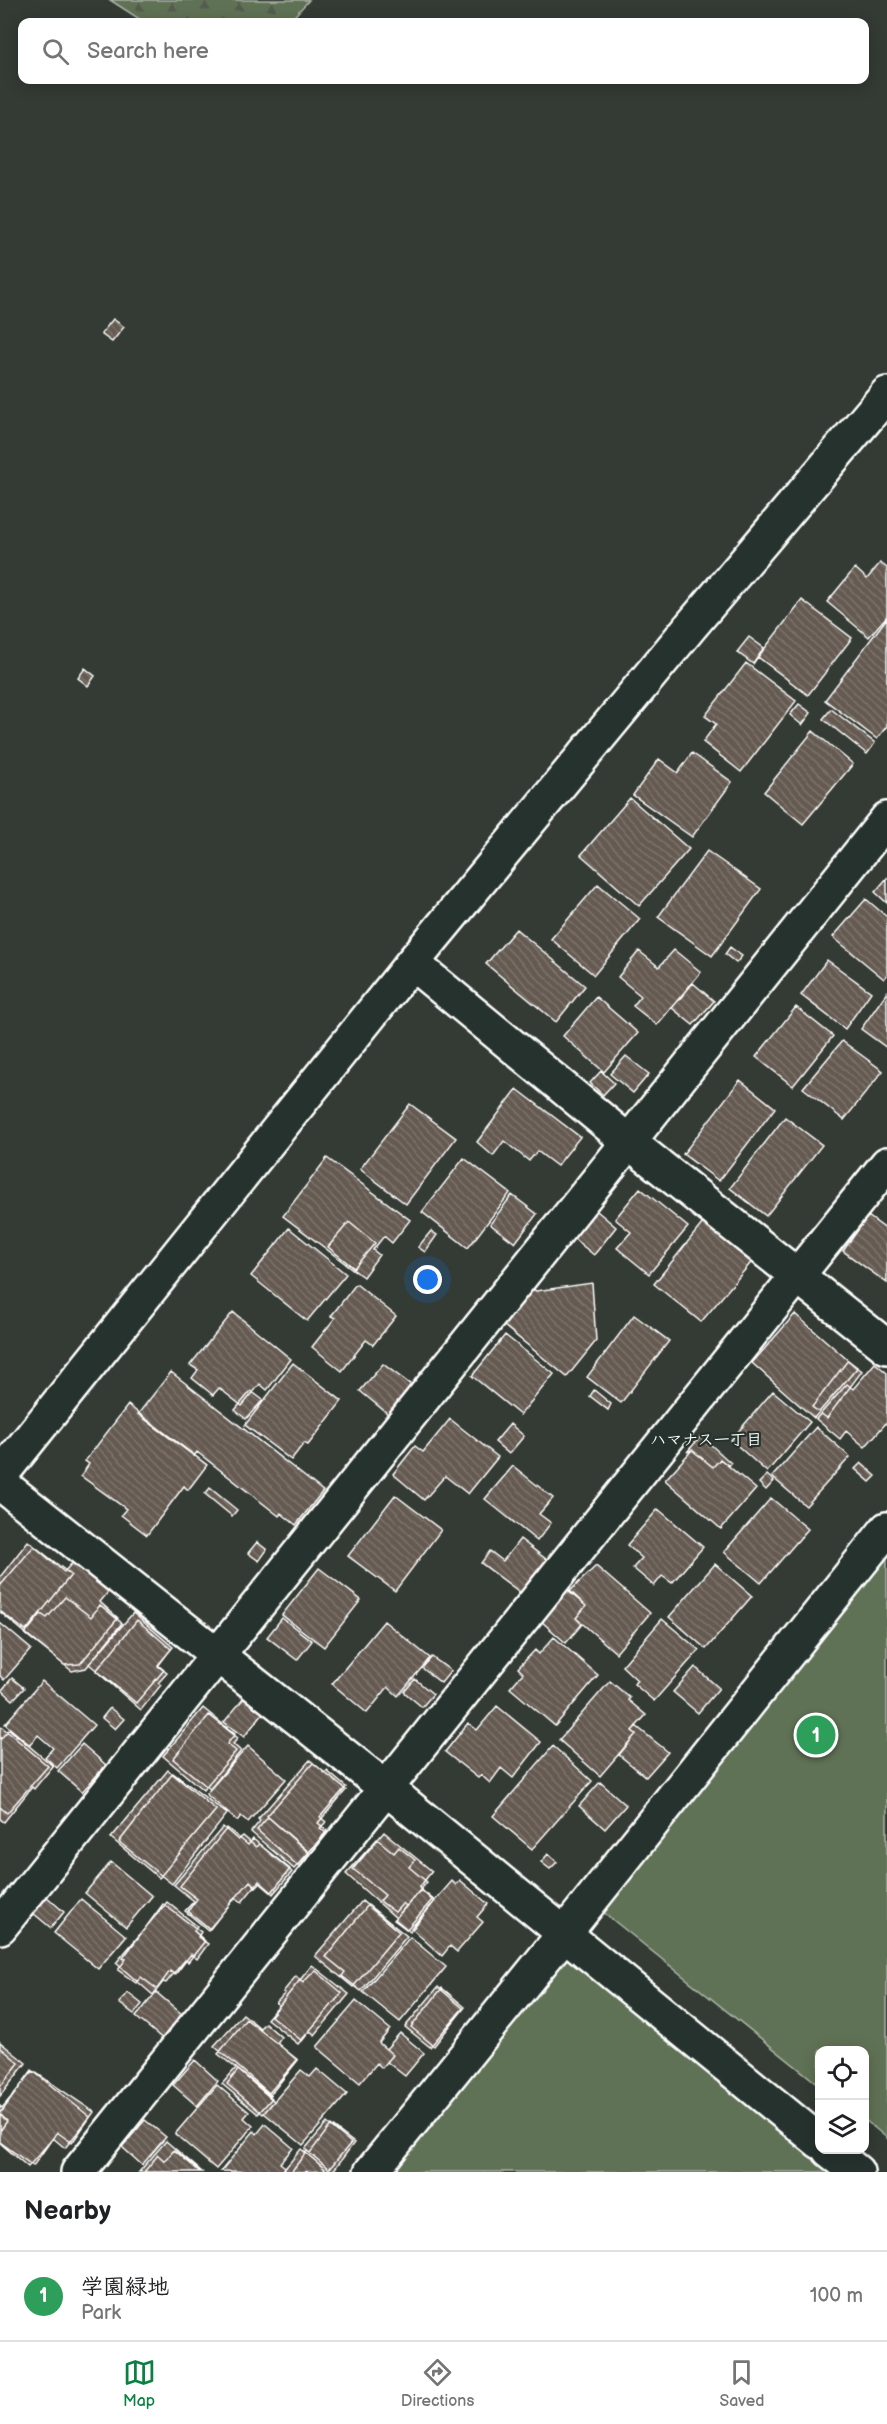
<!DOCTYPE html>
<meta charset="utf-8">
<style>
:root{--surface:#fff;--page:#f6f6f6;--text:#202124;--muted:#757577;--line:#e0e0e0;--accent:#0b8043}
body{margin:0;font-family:"Balsamiq Sans","Klee One",sans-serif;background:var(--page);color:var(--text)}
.controls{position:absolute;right:18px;bottom:18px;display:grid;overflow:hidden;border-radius:12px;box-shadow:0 3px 15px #0003}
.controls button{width:54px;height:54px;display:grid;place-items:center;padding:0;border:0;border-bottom:2px solid var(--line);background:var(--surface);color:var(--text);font:30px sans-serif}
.you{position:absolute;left:428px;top:1280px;width:21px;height:21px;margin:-15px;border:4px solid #fff;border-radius:50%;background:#1a73e8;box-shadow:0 0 0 9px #1a73e833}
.badge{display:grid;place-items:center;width:39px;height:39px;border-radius:50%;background:var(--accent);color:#fff;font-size:20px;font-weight:700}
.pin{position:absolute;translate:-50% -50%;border:3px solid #fff;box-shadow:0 2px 6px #0006}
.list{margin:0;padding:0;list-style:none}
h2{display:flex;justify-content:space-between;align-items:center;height:78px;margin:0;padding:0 24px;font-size:26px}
h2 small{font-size:20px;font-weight:400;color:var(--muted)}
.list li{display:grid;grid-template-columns:39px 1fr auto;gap:18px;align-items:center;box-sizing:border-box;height:90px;padding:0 24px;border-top:2px solid var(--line)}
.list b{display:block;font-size:22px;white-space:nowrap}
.list p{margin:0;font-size:20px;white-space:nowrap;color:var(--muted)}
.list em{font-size:20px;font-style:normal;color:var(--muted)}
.icon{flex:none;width:33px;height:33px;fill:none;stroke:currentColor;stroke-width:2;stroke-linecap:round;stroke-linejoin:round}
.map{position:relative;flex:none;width:887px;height:2172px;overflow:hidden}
.search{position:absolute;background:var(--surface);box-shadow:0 3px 15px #0003;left:18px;right:18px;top:18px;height:66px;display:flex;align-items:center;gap:15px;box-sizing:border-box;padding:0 21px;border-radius:12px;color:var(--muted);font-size:22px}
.sheet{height:168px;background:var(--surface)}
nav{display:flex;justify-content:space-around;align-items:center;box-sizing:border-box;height:84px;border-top:2px solid var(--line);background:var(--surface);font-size:16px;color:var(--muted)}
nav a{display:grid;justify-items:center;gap:3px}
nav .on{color:var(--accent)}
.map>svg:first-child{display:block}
.forest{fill:url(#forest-firs);stroke:#b0b8aa;stroke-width:1.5}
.park{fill:#607254;stroke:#b0b8aa;stroke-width:1.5}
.building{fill:url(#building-back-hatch);stroke:#fff;stroke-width:1.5}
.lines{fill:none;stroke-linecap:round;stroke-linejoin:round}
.street-casing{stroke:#fff;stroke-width:38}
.secondary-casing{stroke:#fff;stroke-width:38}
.street{stroke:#26332d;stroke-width:33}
.secondary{stroke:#26332d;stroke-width:33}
.labels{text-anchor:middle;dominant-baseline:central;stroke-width:4.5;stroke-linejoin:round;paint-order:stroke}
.neighbourhood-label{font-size:16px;font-weight:bold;fill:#fff;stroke:#26332d}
</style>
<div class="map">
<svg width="887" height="2172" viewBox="0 0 887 2172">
<defs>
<pattern id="forest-firs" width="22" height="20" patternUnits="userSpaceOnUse" patternTransform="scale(1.5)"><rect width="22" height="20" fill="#607254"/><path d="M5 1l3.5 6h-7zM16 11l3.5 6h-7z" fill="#545b4f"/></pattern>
<pattern id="building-back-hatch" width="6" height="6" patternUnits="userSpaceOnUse" patternTransform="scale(1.5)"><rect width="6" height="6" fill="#655a51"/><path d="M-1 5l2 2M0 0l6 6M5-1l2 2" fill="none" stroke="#7c736b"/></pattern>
</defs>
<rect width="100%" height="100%" fill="#333b34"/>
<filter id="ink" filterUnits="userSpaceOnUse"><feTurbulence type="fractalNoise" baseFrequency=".0167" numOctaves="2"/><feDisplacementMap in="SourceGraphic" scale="12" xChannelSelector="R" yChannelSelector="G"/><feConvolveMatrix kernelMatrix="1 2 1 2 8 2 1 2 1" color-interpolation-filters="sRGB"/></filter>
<g filter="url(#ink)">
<path class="forest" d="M110,0H309L289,22H144Z"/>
<path class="park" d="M887,1557V2138L865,2120L864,2050H820L819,2085L603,1912Z
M566,1957L838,2172H393Z"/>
<path class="building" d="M113,319L124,327L112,342L101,334Z
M880,563L887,568V616L869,637L827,602L855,568L867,579Z
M802,600L852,638L808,695L758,657Z
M887,618V726L877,739L825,700Z
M749,637L764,648L753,664L737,652Z
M746,663L796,701L741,772L703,742L716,724L705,716Z
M85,668L95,676L88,686L78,678Z
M799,704L811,713L802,725L790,715Z
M831,709L875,743L867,754L823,719Z
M813,731L853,764L803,824L764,792Z
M692,753L732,782L692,837L633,795L659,759L678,773Z
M630,798L689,849L639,906L581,855Z
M707,851L761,889L712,956L658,917Z
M887,878V903L875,892Z
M598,884L640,919L594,975L551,939Z
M866,899L887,917V975L884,979L833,937Z
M516,929L585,986L556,1022L486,964Z
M730,947L742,956L736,963L725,954Z
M674,950L701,972L657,1025L633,1006L641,996L618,977L639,951L659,967Z
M827,960L871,992L845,1029L801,995Z
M693,983L714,1001L693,1025L672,1008Z
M887,992V1048L861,1029Z
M596,997L638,1033L604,1072L563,1036Z
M796,1007L833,1036L793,1086L756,1057Z
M842,1041L883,1071L844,1120L803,1088Z
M626,1056L649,1074L633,1093L610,1074Z
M601,1071L614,1083L603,1095L590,1083Z
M740,1080L775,1108L719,1181L683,1154Z
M517,1089L580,1137L557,1166L537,1151L529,1161L504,1141L493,1156L477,1142Z
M410,1104L456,1138L406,1204L360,1169Z
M785,1117L822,1145L766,1216L730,1188Z
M327,1158L410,1220L392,1243L384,1236L373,1250L379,1255L363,1277L283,1216Z
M464,1158L510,1193L468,1248L422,1212Z
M640,1188L688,1227L649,1274L617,1248L631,1232L615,1219Z
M512,1195L537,1214L515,1243L490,1224Z
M591,1206L616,1227L594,1255L568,1234Z
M868,1216L887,1230V1283L843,1251Z
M706,1219L754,1259L701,1322L654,1284Z
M349,1222L375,1243L354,1268L328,1247Z
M289,1228L346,1274L307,1321L251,1276Z
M431,1231L437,1235L425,1252L418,1247Z
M592,1283L596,1341L567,1377L498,1321L528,1285L536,1291Z
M356,1284L396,1316L373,1345L366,1340L342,1371L312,1347L335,1318L331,1316Z
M233,1312L291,1359L267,1390L260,1384L242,1406L219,1388L213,1395L192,1378L198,1370L190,1365Z
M795,1314L857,1368L814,1418L752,1363Z
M634,1315L669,1341L621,1403L587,1377Z
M505,1335L554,1374L520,1415L472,1376Z
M848,1360L862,1371L827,1418L812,1407Z
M293,1363L342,1401L308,1445L304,1443L291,1460L245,1425Z
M875,1363L887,1373V1422L865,1447L846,1431L840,1439L816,1419L847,1384L853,1389Z
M383,1364L411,1385L388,1414L360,1391Z
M171,1372L323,1491L296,1525L281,1513L279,1516L197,1452L194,1456L138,1414Z
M594,1390L611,1404L608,1410L590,1396Z
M251,1391L263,1400L246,1419L235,1410Z
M773,1391L810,1422L767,1472L731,1440Z
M128,1405L207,1465L188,1490L184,1486L147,1535L121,1515L126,1509L81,1476L89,1464L85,1461Z
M450,1419L498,1457L468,1494L445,1476L424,1500L393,1474L415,1446L423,1452Z
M510,1424L524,1436L509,1454L495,1442Z
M816,1427L850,1457L806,1506L772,1477Z
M701,1436L731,1463L729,1466L720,1459L713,1467L692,1450L687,1452Z
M692,1450L713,1467L720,1459L756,1489L721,1529L665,1480Z
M861,1463L876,1476L870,1482L855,1469Z
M513,1466L553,1498L539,1514L551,1523L537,1541L485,1499Z
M767,1475L774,1481L766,1490L759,1483Z
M210,1488L237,1510L232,1516L205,1494Z
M395,1495L441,1530L395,1591L348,1556Z
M771,1498L808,1529L761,1583L724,1552Z
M658,1509L703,1547L672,1583L662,1576L654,1586L633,1568L642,1558L627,1545Z
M520,1539L547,1560L521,1593L481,1563L490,1551L503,1561Z
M28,1541L71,1575L26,1631L0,1611V1577Z
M257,1542L267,1550L259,1561L248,1553Z
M34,1546L64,1572L74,1561L109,1591L100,1602L118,1618L80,1664L64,1665L0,1612V1586Z
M715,1564L752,1596L706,1649L669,1617Z
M596,1566L650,1613L616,1653L576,1618L586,1606L569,1592Z
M319,1568L361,1600L324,1647L282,1615Z
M568,1589L586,1606L576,1618L582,1624L566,1643L541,1621Z
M65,1597L91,1617L100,1605L122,1623L86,1668L72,1671L25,1634L41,1614L47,1618Z
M133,1613L173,1647L158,1665L164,1670L136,1703L89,1664Z
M282,1618L312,1641L297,1660L267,1637Z
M662,1619L699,1650L654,1701L634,1684L637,1680L622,1666Z
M137,1620L171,1649L158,1666L167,1673L158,1683L161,1685L141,1710L96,1671Z
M384,1621L430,1658L398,1696L388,1687L367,1713L332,1684Z
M0,1623L31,1649L4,1680L0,1676Z
M554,1637L598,1675L555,1726L510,1688L523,1673L518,1668L535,1650L539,1654Z
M432,1657L451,1671L441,1683L422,1668Z
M695,1667L719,1688L698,1713L673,1692Z
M12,1678L24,1688L13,1700L2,1690Z
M415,1679L433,1694L422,1707L404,1692Z
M42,1681L94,1725L57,1768L45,1757L53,1748L38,1735L30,1745L5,1724Z
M610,1681L630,1698L628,1700L646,1715L632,1731L636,1734L600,1776L559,1740Z
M244,1698L263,1713L244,1737L224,1722Z
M497,1706L541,1742L513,1778L501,1768L490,1783L481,1775L478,1778L445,1752L468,1723L477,1730Z
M110,1708L124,1719L115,1729L102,1718Z
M203,1708L235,1734L227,1744L236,1751L203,1790L163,1756Z
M209,1715L238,1738L233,1744L241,1751L210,1789L173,1759Z
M636,1726L668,1752L646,1777L619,1755L636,1734L632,1731Z
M2,1727L48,1766L7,1813L0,1807V1729Z
M9,1729L53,1766L34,1789L32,1787L4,1822L0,1819V1740Z
M82,1744L106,1765L82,1792L58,1771Z
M248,1746L286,1779L248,1822L241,1816L237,1821L206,1794Z
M553,1746L592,1781L532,1849L493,1816Z
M310,1760L325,1773L327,1771L346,1787L320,1817L326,1822L320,1828L326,1833L294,1869L251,1832L260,1821L258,1819Z
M313,1763L346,1790L318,1823L327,1831L309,1852L267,1816Z
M168,1770L216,1810L159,1878L111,1838Z
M173,1773L227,1814L172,1884L119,1842Z
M600,1782L626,1805L605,1829L579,1806Z
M268,1817L309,1853L298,1866L257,1830Z
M223,1827L238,1840L243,1836L256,1847L259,1844L292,1872L273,1894L260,1883L256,1887L250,1881L208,1930L185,1911L194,1901L174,1885Z
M227,1828L248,1845L253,1839L290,1869L272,1892L259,1881L242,1902L235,1897L210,1929L188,1911L197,1899L180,1886Z
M384,1832L432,1871L419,1888L435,1901L410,1932L394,1920L406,1906L403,1903L395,1912L380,1901L385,1895L353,1869Z
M377,1839L394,1853L399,1847L415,1860L409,1867L427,1882L396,1918L346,1874Z
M548,1854L557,1862L550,1869L541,1862Z
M111,1862L152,1896L126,1927L85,1893Z
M460,1880L488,1904L477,1917L483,1922L457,1952L450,1946L442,1956L411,1928L452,1881L456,1885Z
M421,1890L432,1900L407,1929L395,1919Z
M46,1896L64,1912L51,1928L33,1913Z
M81,1899L126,1936L98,1969L54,1933Z
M362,1901L399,1932L353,1987L315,1956Z
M167,1902L197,1926L194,1931L205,1941L188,1962L185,1960L166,1983L163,1982L153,1995L116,1963Z
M163,1904L201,1932L198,1937L208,1944L197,1959L191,1954L175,1975L170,1971L157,1989L141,1977L136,1983L118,1970L126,1959L123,1958Z
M368,1905L407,1936L361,1991L342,1976L345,1972L326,1957Z
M410,1937L446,1967L400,2022L363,1992Z
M312,1965L349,1994L315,2035L310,2031L302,2041L271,2016Z
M315,1970L342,1993L298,2044L267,2019L279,2005L276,2003L285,1993L283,1992L296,1976L303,1983Z
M438,1987L463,2008L430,2047L405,2027Z
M442,1988L465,2007L434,2046L411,2027Z
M156,1992L183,2015L163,2039L136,2017Z
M128,1993L142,2004L134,2014L119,2003Z
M356,2001L390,2029L379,2043L393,2055L382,2068L377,2063L360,2083L317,2047Z
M243,2014L260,2028L265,2023L281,2037L277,2043L297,2060L269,2093L214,2046Z
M246,2019L298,2060L270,2095L218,2054Z
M400,2033L424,2053L405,2076L387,2062L393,2055L386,2049Z
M0,2042L26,2063L0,2096Z
M0,2047L19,2063L0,2087Z
M195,2060L218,2081L197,2106L173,2085Z
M236,2068L272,2098L258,2114L222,2084Z
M317,2069L347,2094L303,2145L264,2113L301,2070L310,2077Z
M32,2070L94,2112L72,2143L57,2132L33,2166L0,2142V2131L7,2121L0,2114Z
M238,2070L274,2101L263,2114L227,2084Z
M33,2071L90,2117L65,2148L53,2138L28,2167L0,2143V2106L2,2108Z
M217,2085L249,2112L244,2118L253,2126L216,2169L175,2134Z
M145,2120L166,2137L142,2165L122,2147Z
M327,2123L351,2143L329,2169L305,2149Z
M265,2124L293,2148L280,2163L285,2167L281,2172L221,2171L254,2131L257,2134Z
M331,2125L354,2143L333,2171L291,2172L307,2151L310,2153Z
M166,2141L202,2172H139Z
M301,2149L325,2169L323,2172H282Z
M174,2150L200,2172H144L158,2155L165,2161Z"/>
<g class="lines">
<g class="street-casing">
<path id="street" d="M412,963L629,1142L887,1347
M0,1483L387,1789L820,2142
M0,1927L887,819
M829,2150L857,2172
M78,2172L887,1164
M371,2172L564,1934L887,1529"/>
</g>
<g class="secondary-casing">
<path id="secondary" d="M0,1476L412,963L690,627L887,394"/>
</g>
<use href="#street" class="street"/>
<use href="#secondary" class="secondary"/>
</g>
</g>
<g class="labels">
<g class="neighbourhood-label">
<text x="706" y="1440">ハマナス一丁目</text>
</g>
</g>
</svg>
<div class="controls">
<button><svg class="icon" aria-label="locate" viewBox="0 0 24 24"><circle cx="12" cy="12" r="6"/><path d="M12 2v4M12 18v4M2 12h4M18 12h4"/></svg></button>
<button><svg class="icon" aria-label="layers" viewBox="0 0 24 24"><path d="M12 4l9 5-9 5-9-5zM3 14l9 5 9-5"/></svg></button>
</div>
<div class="you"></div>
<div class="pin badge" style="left:816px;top:1735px;background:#2e9e5b">1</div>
<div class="search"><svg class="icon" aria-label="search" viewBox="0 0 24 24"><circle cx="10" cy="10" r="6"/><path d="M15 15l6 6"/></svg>Search here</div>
</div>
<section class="sheet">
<h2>Nearby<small></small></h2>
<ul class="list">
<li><span class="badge" style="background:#2e9e5b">1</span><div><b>学園緑地</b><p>Park</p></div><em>100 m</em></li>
</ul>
</section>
<nav>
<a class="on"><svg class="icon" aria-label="map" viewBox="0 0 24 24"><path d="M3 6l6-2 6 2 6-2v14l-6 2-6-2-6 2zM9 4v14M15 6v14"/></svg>Map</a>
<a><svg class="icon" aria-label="directions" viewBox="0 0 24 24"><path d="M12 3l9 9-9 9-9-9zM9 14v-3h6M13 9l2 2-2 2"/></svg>Directions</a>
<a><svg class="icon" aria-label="saved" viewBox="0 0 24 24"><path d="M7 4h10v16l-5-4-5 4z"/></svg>Saved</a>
</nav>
